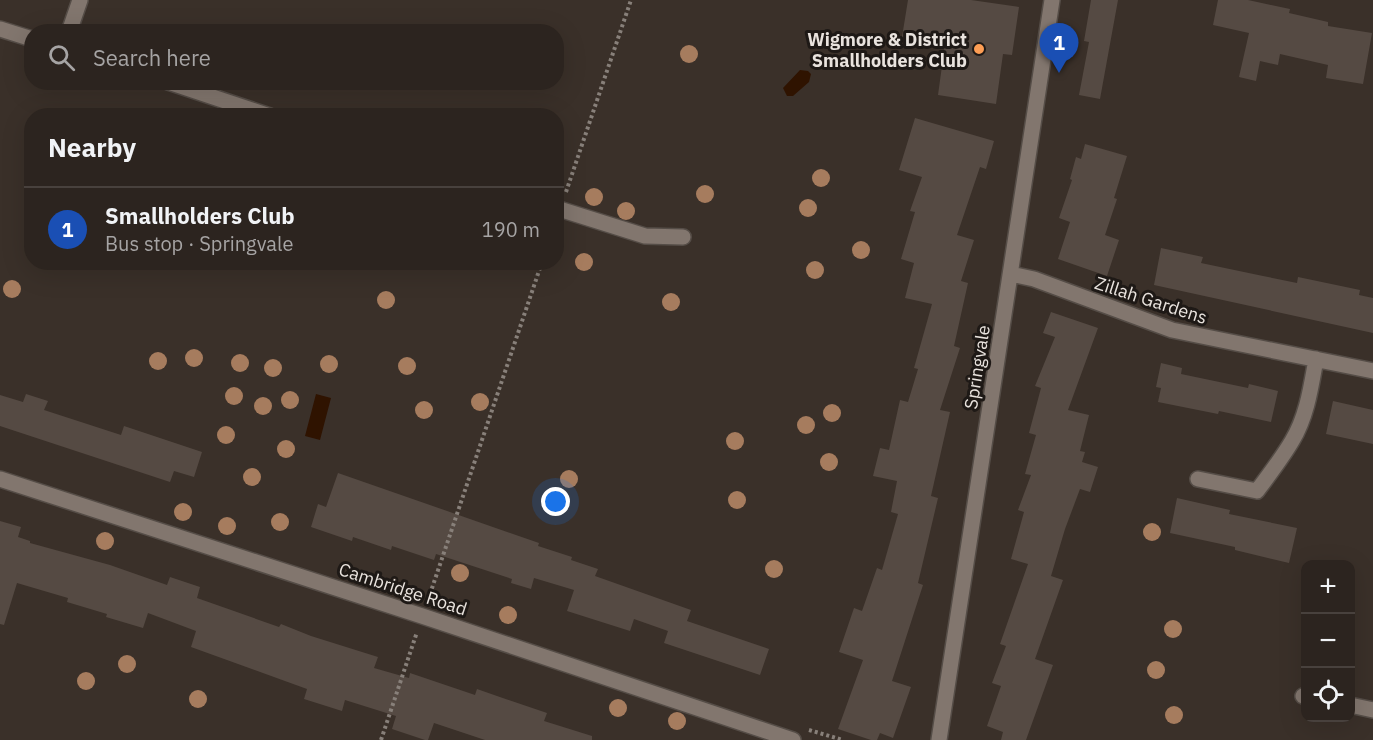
<!DOCTYPE html>
<meta charset="utf-8">
<style>
:root{--surface:#2c241f;--page:#342c28;--text:#f1f3f6;--muted:#a6a4a4;--line:#48413d;--accent:#fc9d54}
body{margin:0;font-family:"IBM Plex Sans",sans-serif;background:var(--page);color:var(--text)}
.controls{position:absolute;right:18px;bottom:18px;display:grid;overflow:hidden;border-radius:12px;box-shadow:0 6px 24px #0002}
.controls button{width:54px;height:54px;display:grid;place-items:center;padding:0;border:0;border-bottom:2px solid var(--line);background:var(--surface);color:var(--text);font:30px sans-serif}
.you{position:absolute;left:556px;top:502px;width:21px;height:21px;margin:-15px;border:4px solid #fff;border-radius:50%;background:#1a73e8;box-shadow:0 0 0 9px #1a73e833}
.badge{display:grid;place-items:center;width:39px;height:39px;border-radius:50%;background:var(--accent);color:#fff;font-size:20px;font-weight:700}
.pin{position:absolute;translate:-50% -50px;filter:drop-shadow(0 2px 3px #0008)}
.pin::after{content:'';position:absolute;top:32px;width:21px;height:18px;background:inherit;clip-path:polygon(0 0,100% 0,50% 100%)}
.list{margin:0;padding:0;list-style:none}
h2{display:flex;justify-content:space-between;align-items:center;height:78px;margin:0;padding:0 24px;font-size:26px}
h2 small{font-size:20px;font-weight:400;color:var(--muted)}
.list li{display:grid;grid-template-columns:39px 1fr auto;gap:18px;align-items:center;box-sizing:border-box;height:84px;padding:0 24px;border-top:2px solid var(--line)}
.list b{display:block;font-size:22px;white-space:nowrap}
.list p{margin:0;font-size:20px;white-space:nowrap;color:var(--muted)}
.list em{font-size:20px;font-style:normal;color:var(--muted)}
.icon{flex:none;width:33px;height:33px;fill:none;stroke:currentColor;stroke-width:2;stroke-linecap:round;stroke-linejoin:round}
.map{position:relative;flex:none;width:1373px;height:740px;overflow:hidden}
.search{position:absolute;background:var(--surface);box-shadow:0 6px 24px #0002;left:24px;top:24px;width:540px;height:66px;display:flex;align-items:center;gap:15px;box-sizing:border-box;padding:0 21px;border-radius:24px;color:var(--muted);font-size:22px}
.panel{position:absolute;background:var(--surface);box-shadow:0 6px 24px #0002;left:24px;top:108px;width:540px;height:162px;border-radius:24px}
.map>svg:first-child{display:block}
.water{fill:#2f1300}
.building{fill:#554a43}
.lines{fill:none;stroke-linecap:round;stroke-linejoin:round}
.minor-casing{stroke:#554d47;stroke-width:18}
.path{stroke:#88807a;stroke-width:4;stroke-dasharray:3 3;stroke-linecap:butt}
.minor{stroke:#82766e;stroke-width:15}
.tree{fill:#a67c5e}
.poi-dot{fill:#fc9d54;stroke:#1e1916;stroke-width:2}
.labels{text-anchor:middle;dominant-baseline:central;stroke-width:6;stroke-linejoin:round;paint-order:stroke}
.poi-label{font-size:18px;font-weight:bold;fill:#e9e3de;stroke:#1e1916;text-anchor:end}
.street-label{font-size:18px;fill:#e9e3de;stroke:#1e1916}
</style>
<div class="map">
<svg width="1373" height="740" viewBox="0 0 1373 740">
<rect width="100%" height="100%" fill="#3a3029"/>
<path class="water" d="M800,70L808,71L811,74L809,82L793,96H787L783,88Z
M316,394L331,398L320,440L305,436Z"/>
<path class="building" d="M908,0H971L1019,7L1012,55L1003,54L996,104L938,95L945,44L902,37Z
M1091,0H1118L1100,99L1079,95L1089,42L1084,41Z
M1218,0H1248L1290,9L1289,13L1328,22V26L1372,33L1363,84L1326,78L1328,65L1280,54L1278,65L1260,61L1256,81L1239,77L1249,33L1213,25Z
M915,118L994,141L986,169L980,167L957,235L974,240L961,281L968,283L954,346L960,348L940,410L950,412L931,496L938,498L918,583L923,585L892,681L911,687L893,738L880,733L877,740H871L838,729L863,660L839,652L854,608L862,611L877,568L882,570L898,514L891,512L897,481L873,476L880,448L889,450L900,400L908,402L918,369L914,368L932,304L905,298L914,263L901,259L915,212L910,211L922,177L899,170Z
M1085,144L1127,156L1114,198L1117,199L1105,235L1119,240L1107,276L1058,259L1070,222L1059,218L1072,180L1070,179L1076,157L1081,159Z
M1161,248L1203,257L1201,263L1263,276L1297,283L1298,277L1360,290L1359,295L1373,298V333L1154,285Z
M1051,312L1098,328L1068,410L1089,415L1080,451L1085,452L1082,462L1098,467L1090,492L1080,489L1065,529L1051,576L1063,580L1035,659L1053,665L1026,740H1001L1003,732L987,726L1001,686L992,683L1006,646L1000,644L1028,564L1011,559L1024,512L1018,510L1031,475L1025,474L1036,435L1029,433L1041,388L1035,386L1055,337L1043,333Z
M1161,363L1182,368L1181,374L1248,388L1249,384L1278,391L1271,422L1219,411L1218,414L1158,402L1161,388L1156,387Z
M26,394L48,401L44,410L121,435L124,426L202,452L194,477L174,471L170,482L0,426V395L23,402Z
M1333,401L1373,410V444L1326,434Z
M338,473L539,543L538,546L572,557L571,560L598,569L595,576L691,610L687,621L769,649L760,675L664,643L668,631L634,619L630,631L567,611L574,590L534,578L531,589L511,583L512,579L436,554L434,560L392,546L391,550L353,537L352,541L311,527L318,504L326,507Z
M1177,498L1230,510L1229,514L1297,528L1289,563L1235,550V547L1170,533Z
M0,521L21,527L18,537L30,541V543L110,565L167,585L170,577L200,587L197,598L279,627L281,624L311,636L378,657L374,668L409,678L410,673L475,695L477,689L497,696L547,713L544,721L592,736V740H485L434,723L428,740H425L392,729L396,716L345,700L342,711L304,699L307,689L191,647L196,631L148,613L143,628L106,617L107,614L67,602L68,598L17,583L4,625L0,624Z"/>
<g class="lines">
<g class="minor-casing">
<path id="minor" d="M0,29L32,39
M69,32L80,0
M168,82L270,116
M556,208L645,236L683,237
M1011,274L1034,279L1172,330L1373,371
M0,479L422,616L793,740
M1198,479L1257,491C1269,475 1282,458 1292,441C1307,416 1311,387 1316,359
M1303,696L1306,697
M1350,705L1373,710
M939,740L1052,0"/>
</g>
<path class="path" d="M566,192L631,0
M428,600L542,262
M809,730L843,740
M381,740L417,632"/>
<use href="#minor" class="minor"/>
</g>
<g class="tree">
<circle cx="689" cy="54" r="9"/>
<circle cx="821" cy="178" r="9"/>
<circle cx="705" cy="194" r="9"/>
<circle cx="594" cy="197" r="9"/>
<circle cx="808" cy="208" r="9"/>
<circle cx="626" cy="211" r="9"/>
<circle cx="861" cy="250" r="9"/>
<circle cx="584" cy="262" r="9"/>
<circle cx="815" cy="270" r="9"/>
<circle cx="12" cy="289" r="9"/>
<circle cx="386" cy="300" r="9"/>
<circle cx="671" cy="302" r="9"/>
<circle cx="194" cy="358" r="9"/>
<circle cx="158" cy="361" r="9"/>
<circle cx="240" cy="363" r="9"/>
<circle cx="329" cy="364" r="9"/>
<circle cx="407" cy="366" r="9"/>
<circle cx="273" cy="368" r="9"/>
<circle cx="234" cy="396" r="9"/>
<circle cx="290" cy="400" r="9"/>
<circle cx="480" cy="402" r="9"/>
<circle cx="263" cy="406" r="9"/>
<circle cx="424" cy="410" r="9"/>
<circle cx="832" cy="413" r="9"/>
<circle cx="806" cy="425" r="9"/>
<circle cx="226" cy="435" r="9"/>
<circle cx="735" cy="441" r="9"/>
<circle cx="286" cy="449" r="9"/>
<circle cx="829" cy="462" r="9"/>
<circle cx="252" cy="477" r="9"/>
<circle cx="569" cy="479" r="9"/>
<circle cx="737" cy="500" r="9"/>
<circle cx="183" cy="512" r="9"/>
<circle cx="280" cy="522" r="9"/>
<circle cx="227" cy="526" r="9"/>
<circle cx="1152" cy="532" r="9"/>
<circle cx="105" cy="541" r="9"/>
<circle cx="774" cy="569" r="9"/>
<circle cx="460" cy="573" r="9"/>
<circle cx="508" cy="615" r="9"/>
<circle cx="1173" cy="629" r="9"/>
<circle cx="127" cy="664" r="9"/>
<circle cx="1156" cy="670" r="9"/>
<circle cx="86" cy="681" r="9"/>
<circle cx="198" cy="699" r="9"/>
<circle cx="618" cy="708" r="9"/>
<circle cx="1174" cy="715" r="9"/>
<circle cx="677" cy="721" r="9"/>
</g>
<circle class="poi-dot" cx="979" cy="49" r="6"/>
<g class="labels">
<g class="poi-label">
<text x="967" y="39">Wigmore &amp; District<tspan x="967" dy="21">Smallholders Club</tspan></text>
</g>
<g class="street-label">
<text transform="translate(1151 300) rotate(18)">Zillah Gardens</text>
<text transform="translate(977 367) rotate(-81)">Springvale</text>
<text transform="translate(403 589) rotate(18)">Cambridge Road</text>
</g>
</g>
</svg>
<div class="controls">
<button>+</button>
<button>−</button>
<button><svg class="icon" aria-label="locate" viewBox="0 0 24 24"><circle cx="12" cy="12" r="6"/><path d="M12 2v4M12 18v4M2 12h4M18 12h4"/></svg></button>
</div>
<div class="you"></div>
<div class="pin badge" style="left:1059px;top:73px;background:#1a4fb4">1</div>
<div class="search"><svg class="icon" aria-label="search" viewBox="0 0 24 24"><circle cx="10" cy="10" r="6"/><path d="M15 15l6 6"/></svg>Search here</div>
<section class="panel">
<h2>Nearby<small></small></h2>
<ul class="list">
<li><span class="badge" style="background:#1a4fb4">1</span><div><b>Smallholders Club</b><p>Bus stop · Springvale</p></div><em>190 m</em></li>
</ul>
</section>
</div>
